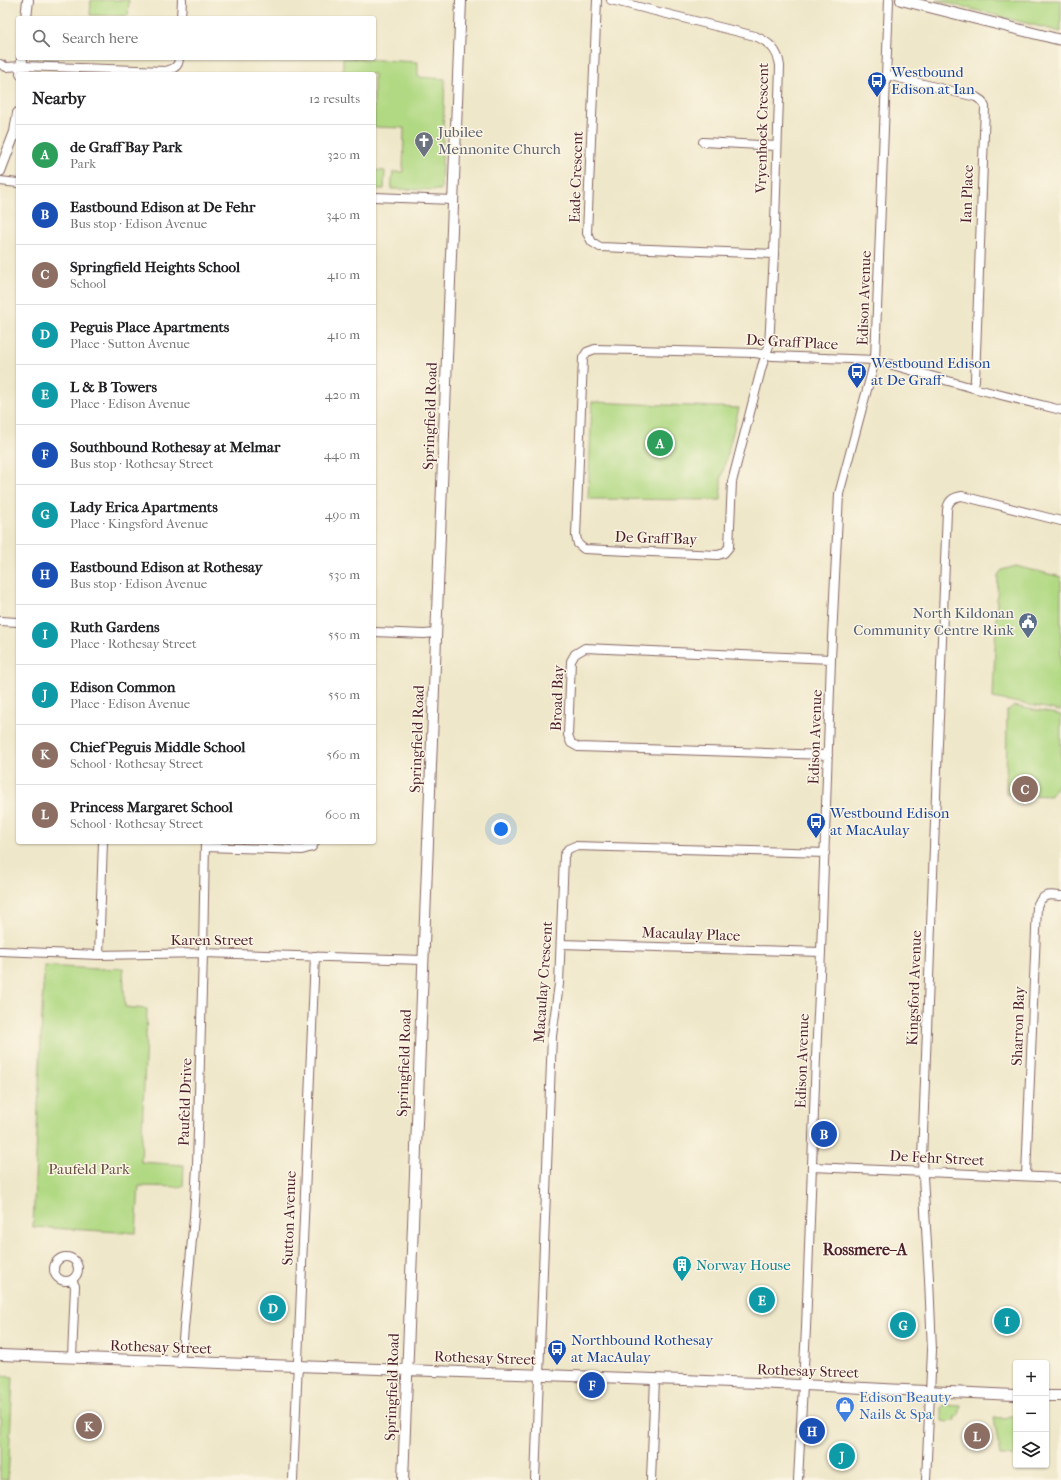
<!DOCTYPE html>
<meta charset="utf-8">
<style>
:root{--surface:#fff;--page:#f6f6f6;--text:#202124;--muted:#757577;--line:#e0e0e0;--accent:#1a73e8}
body{margin:0;font-family:"IM FELL French Canon",serif;background:var(--page);color:var(--text)}
.controls{position:absolute;right:12px;bottom:12px;display:grid;overflow:hidden;border-radius:4px;box-shadow:0 1px 3px #0004}
.controls button{width:36px;height:36px;display:grid;place-items:center;padding:0;border:0;border-bottom:1px solid var(--line);background:var(--surface);color:var(--text);font:20px sans-serif}
.you{position:absolute;left:501px;top:829px;width:14px;height:14px;margin:-10px;border:3px solid #fff;border-radius:50%;background:#1a73e8;box-shadow:0 0 0 6px #1a73e833}
.badge{display:grid;place-items:center;width:26px;height:26px;border-radius:50%;background:var(--accent);color:#fff;font-size:13px;font-weight:700}
.pin{position:absolute;translate:-50% -50%;border:2px solid #fff;box-shadow:0 1px 4px #0006}
.list{margin:0;padding:0;list-style:none}
h2{display:flex;justify-content:space-between;align-items:center;height:52px;margin:0;padding:0 16px;font-size:17px}
h2 small{font-size:13px;font-weight:400;color:var(--muted)}
.list li{display:grid;grid-template-columns:26px 1fr auto;gap:12px;align-items:center;box-sizing:border-box;height:60px;padding:0 16px;border-top:1px solid var(--line)}
.list b{display:block;font-size:15px;white-space:nowrap}
.list p{margin:0;font-size:13px;white-space:nowrap;color:var(--muted)}
.list em{font-size:13px;font-style:normal;color:var(--muted)}
.icon{flex:none;width:22px;height:22px;fill:none;stroke:currentColor;stroke-width:2;stroke-linecap:round;stroke-linejoin:round}
.map{position:relative;flex:none;width:1061px;height:1480px;overflow:hidden}
.search{position:absolute;background:var(--surface);box-shadow:0 1px 3px #0004;left:16px;top:16px;width:360px;height:44px;display:flex;align-items:center;gap:10px;box-sizing:border-box;padding:0 14px;border-radius:4px;color:var(--muted);font-size:15px}
.panel{position:absolute;background:var(--surface);box-shadow:0 1px 3px #0004;left:16px;top:72px;width:360px;height:772px;border-radius:4px}
.map>svg:first-child{display:block}
.green{fill:#b1d983;stroke:#7e7c57}
.lines{fill:none;stroke-linecap:round;stroke-linejoin:round}
.minor-casing{stroke:#846562;stroke-width:10}
.tertiary-casing{stroke:#846562;stroke-width:12}
.minor{stroke:#fff;stroke-width:8}
.tertiary{stroke:#fff;stroke-width:10}
.labels{text-anchor:middle;dominant-baseline:central;stroke-width:3;stroke-linejoin:round;paint-order:stroke}
.transit-label{font-size:15px;fill:#164399;stroke:#fcf5e5;text-anchor:start}
.street-label{font-size:15px;fill:#4a1f2b;stroke:#fcf5e5}
.worship-label{font-size:15px;fill:#5b616d;stroke:#fcf5e5;text-anchor:start}
.service-label{font-size:15px;fill:#4e5e75;stroke:#fcf5e5;text-anchor:end}
.park-label{font-size:15px;fill:#644e41;stroke:#fcf5e5}
.culture-label{font-size:15px;fill:#0d838f;stroke:#fcf5e5;text-anchor:start}
.shop-label{font-size:15px;fill:#366cbe;stroke:#fcf5e5;text-anchor:start}
.neighbourhood-label{font-size:16px;font-weight:bold;fill:#4a1f2b;stroke:#fcf5e5}
</style>
<div class="map">
<svg width="1061" height="1480" viewBox="0 0 1061 1480">
<rect width="100%" height="100%" fill="#fcf5e5"/>
<filter id="ink" filterUnits="userSpaceOnUse"><feTurbulence type="fractalNoise" baseFrequency=".025" numOctaves="2"/><feDisplacementMap in="SourceGraphic" scale="8" xChannelSelector="R" yChannelSelector="G"/><feConvolveMatrix kernelMatrix="1 2 1 2 8 2 1 2 1" color-interpolation-filters="sRGB"/></filter>
<filter id="wash" filterUnits="userSpaceOnUse"><feTurbulence type="fractalNoise" baseFrequency=".012" numOctaves="4" result="noise"/><feDisplacementMap in="SourceGraphic" scale="16" xChannelSelector="R" yChannelSelector="G"/><feGaussianBlur stdDeviation="0.9" result="paint"/><feColorMatrix in="noise" values="0 0 0 0 0 0 0 0 0 0 0 0 0 0 0 0 0 1.4 0 .05"/><feComposite in="paint" operator="in"/></filter>
<g filter="url(#wash)">
<rect width="100%" height="100%" fill="#efe7c9"/>
<path class="green" d="M91,0H129L128,16L90,15Z
M936,0H1061V32Z
M343,58L418,62V77L445,79L441,190L391,189L393,172H403L404,128L374,127V74H343Z
M374,170L385,171L384,189H374Z
M592,402L739,408L721,479V500L588,499Z
M1016,566L1061,577V711L993,698L998,575L1002,570Z
M1013,706L1061,715V777L1051,796L1006,794L1007,711Z
M44,966L97,969L123,968L125,1007L147,1009L141,1162L184,1165L183,1187L139,1186L136,1233L33,1227Z
M0,1368V1376L13,1377L8,1480H0Z
M944,1405L961,1406L959,1416H955V1420L950,1422L942,1421V1408Z
M1016,1417V1456H1000L994,1418Z"/>
</g>
<g filter="url(#ink)">
<g class="lines">
<g class="minor-casing">
<path id="minor" d="M597,0L587,233L592,242L600,247L774,254
M611,0L755,36C769,42 778,50 780,66L774,254L769,346L762,366L732,482L729,547L724,553L718,555L584,549L578,544L576,536L583,358L587,352L595,349L755,353L773,356L875,360L973,388L1061,410
M181,18L182,0
M0,64L6,67L22,66L165,71C173,69 179,67 179,58
M887,75L976,97L982,101L985,107L975,380L973,388
M703,142L777,146
M0,181L18,183
M374,197L453,200
M0,621L18,622
M374,632L424,634L436,633
M828,755L578,747L571,743L568,735L571,661L575,654L585,648L831,659
M205,847L302,850L312,847L315,842
M561,944L821,952
M0,951L99,955L203,953L423,960
M99,955L103,842
M812,1167L1061,1178
M1026,1176L1037,906C1043,893 1049,895 1061,896
M54 1269a12 12 0 1 1 24 0a12 12 0 1 1-24 0Z
M72,1280L75,1286L72,1358
M179,1363L182,1350L194,1217L197,1166L203,953L205,842
M293,1480L315,956
M535,1480L552,1036L559,984L564,856L568,849L575,846L825,853
M651,1480L655,1379
M798,1480L806,1328L816,1057L821,952L831,659L839,494L875,360L889,0
M926,1480L932,1350L929,1279L922,1159L947,510C948,501 953,497 962,496L1061,521"/>
</g>
<g class="tertiary-casing">
<path id="tertiary" d="M901,0L1061,40
M26,18L28,0
M21,74L22,58
M0,171L15,132L18,113
M0,1355C218,1364 436,1372 654,1379C774,1383 895,1390 1016,1395
M1046,1396H1061
M403,1480L461,0"/>
</g>
<use href="#minor" class="minor"/>
<use href="#tertiary" class="tertiary"/>
</g>
</g>
<defs>
<g id="bus-pin" transform="scale(1)"><path d="M0 17L-7.5 6A9.5 9.5 0 1 1 7.5 6Z" fill="#1a4fb4" stroke="#fcf5e5"/><path d="M-5-6H5V4H4V6H2V4H-2V6H-4V4H-5ZM-3.5-4V0h7V-4ZM-3.5 1.2v1.5H-2V1.2ZM2 1.2v1.5H3.5V1.2Z" fill="#fff"/></g>
<g id="church-pin" transform="scale(1)"><path d="M0 17L-7.5 6A9.5 9.5 0 1 1 7.5 6Z" fill="#6b7280" stroke="#fcf5e5"/><path d="M-1.2-6h2.4v3.5h3.3v2.4h-3.3V6h-2.4V-.1h-3.3v-2.4h3.3Z" fill="#fff"/></g>
<g id="civic-pin" transform="scale(1)"><path d="M0 17L-7.5 6A9.5 9.5 0 1 1 7.5 6Z" fill="#5c6f8a" stroke="#fcf5e5"/><path d="M-.6-6.5H3V-4.5H.6V-3L4-1V1h2V6H-6V1h2V-1L-.6-3ZM-1.2 2.5V6h2.4V2.5Z" fill="#fff"/></g>
<g id="building-pin" transform="scale(1)"><path d="M0 17L-7.5 6A9.5 9.5 0 1 1 7.5 6Z" fill="#0f9aa8" stroke="#fcf5e5"/><path d="M-4-6H4V6H1V3H-1V6H-4ZM-2.5-4.3h1.7v1.8h-1.7ZM.8-4.3h1.7v1.8H.8ZM-2.5-1h1.7V.8h-1.7ZM.8-1h1.7V.8H.8Z" fill="#fff"/></g>
<g id="shop-pin" transform="scale(1)"><path d="M0 17L-7.5 6A9.5 9.5 0 1 1 7.5 6Z" fill="#3f7fe0" stroke="#fcf5e5"/><path d="M-5-2.5h2.3a2.7 3.5 0 0 1 5.4 0H5L5.5 6h-11ZM-1.5-2.5h3a1.5 2.3 0 0 0-3 0Z" fill="#fff"/></g>
</defs>
<g fill-rule="evenodd">
<use href="#bus-pin" x="877" y="81"/>
<use href="#church-pin" x="424" y="141"/>
<use href="#bus-pin" x="857" y="372"/>
<use href="#civic-pin" x="1028" y="622"/>
<use href="#bus-pin" x="816" y="822"/>
<use href="#building-pin" x="682" y="1265"/>
<use href="#bus-pin" x="557" y="1349"/>
<use href="#shop-pin" x="845" y="1406"/>
</g>
<g class="labels">
<g class="transit-label">
<text x="891" y="72">Westbound<tspan x="891" dy="17">Edison at Ian</tspan></text>
<text x="871" y="363">Westbound Edison<tspan x="871" dy="17">at De Graff</tspan></text>
<text x="830" y="813">Westbound Edison<tspan x="830" dy="17">at MacAulay</tspan></text>
<text x="571" y="1340">Northbound Rothesay<tspan x="571" dy="17">at MacAulay</tspan></text>
</g>
<g class="street-label">
<text transform="translate(762 128) rotate(-89)">Vryenhoek Crescent</text>
<text transform="translate(576 177) rotate(-88)">Eade Crescent</text>
<text transform="translate(967 194) rotate(-88)">Ian Place</text>
<text transform="translate(864 298) rotate(-88)">Edison Avenue</text>
<text transform="translate(792 342) rotate(3)">De Graff Place</text>
<text transform="translate(430 416) rotate(-88)">Springfield Road</text>
<text transform="translate(656 538) rotate(2)">De Graff Bay</text>
<text transform="translate(557 698) rotate(-88)">Broad Bay</text>
<text transform="translate(815 737) rotate(-88)">Edison Avenue</text>
<text transform="translate(417 739) rotate(-88)">Springfield Road</text>
<text transform="translate(691 934) rotate(2)">Macaulay Place</text>
<text x="212" y="940">Karen Street</text>
<text transform="translate(543 982) rotate(-86)">Macaulay Crescent</text>
<text transform="translate(914 988) rotate(-88)">Kingsford Avenue</text>
<text transform="translate(1018 1026) rotate(-88)">Sharron Bay</text>
<text transform="translate(802 1061) rotate(-88)">Edison Avenue</text>
<text transform="translate(404 1063) rotate(-88)">Springfield Road</text>
<text transform="translate(185 1102) rotate(-88)">Paufeld Drive</text>
<text transform="translate(937 1158) rotate(3)">De Fehr Street</text>
<text transform="translate(289 1218) rotate(-88)">Sutton Avenue</text>
<text transform="translate(161 1347) rotate(2)">Rothesay Street</text>
<text transform="translate(485 1358) rotate(2)">Rothesay Street</text>
<text transform="translate(808 1371) rotate(2)">Rothesay Street</text>
<text transform="translate(392 1387) rotate(-88)">Springfield Road</text>
</g>
<g class="worship-label">
<text x="438" y="132">Jubilee<tspan x="438" dy="17">Mennonite Church</tspan></text>
</g>
<g class="service-label">
<text x="1014" y="613">North Kildonan<tspan x="1014" dy="17">Community Centre Rink</tspan></text>
</g>
<g class="park-label">
<text x="89" y="1169">Paufeld Park</text>
</g>
<g class="culture-label">
<text x="696" y="1265">Norway House</text>
</g>
<g class="shop-label">
<text x="859" y="1397">Edison Beauty<tspan x="859" dy="17">Nails &amp; Spa</tspan></text>
</g>
<g class="neighbourhood-label">
<text x="865" y="1249">Rossmere–A</text>
</g>
</g>
</svg>
<div class="controls">
<button>+</button>
<button>−</button>
<button><svg class="icon" aria-label="layers" viewBox="0 0 24 24"><path d="M12 4l9 5-9 5-9-5zM3 14l9 5 9-5"/></svg></button>
</div>
<div class="you"></div>
<div class="pin badge" style="left:660px;top:443px;background:#2e9e5b">A</div>
<div class="pin badge" style="left:824px;top:1134px;background:#1a4fb4">B</div>
<div class="pin badge" style="left:1025px;top:789px;background:#8d6e63">C</div>
<div class="pin badge" style="left:273px;top:1308px;background:#0f9aa8">D</div>
<div class="pin badge" style="left:762px;top:1300px;background:#0f9aa8">E</div>
<div class="pin badge" style="left:592px;top:1385px;background:#1a4fb4">F</div>
<div class="pin badge" style="left:903px;top:1325px;background:#0f9aa8">G</div>
<div class="pin badge" style="left:812px;top:1431px;background:#1a4fb4">H</div>
<div class="pin badge" style="left:1007px;top:1321px;background:#0f9aa8">I</div>
<div class="pin badge" style="left:842px;top:1456px;background:#0f9aa8">J</div>
<div class="pin badge" style="left:89px;top:1426px;background:#8d6e63">K</div>
<div class="pin badge" style="left:977px;top:1436px;background:#8d6e63">L</div>
<div class="search"><svg class="icon" aria-label="search" viewBox="0 0 24 24"><circle cx="10" cy="10" r="6"/><path d="M15 15l6 6"/></svg>Search here</div>
<section class="panel">
<h2>Nearby<small>12 results</small></h2>
<ul class="list">
<li><span class="badge" style="background:#2e9e5b">A</span><div><b>de Graff Bay Park</b><p>Park</p></div><em>320 m</em></li>
<li><span class="badge" style="background:#1a4fb4">B</span><div><b>Eastbound Edison at De Fehr</b><p>Bus stop · Edison Avenue</p></div><em>340 m</em></li>
<li><span class="badge" style="background:#8d6e63">C</span><div><b>Springfield Heights School</b><p>School</p></div><em>410 m</em></li>
<li><span class="badge" style="background:#0f9aa8">D</span><div><b>Peguis Place Apartments</b><p>Place · Sutton Avenue</p></div><em>410 m</em></li>
<li><span class="badge" style="background:#0f9aa8">E</span><div><b>L &amp; B Towers</b><p>Place · Edison Avenue</p></div><em>420 m</em></li>
<li><span class="badge" style="background:#1a4fb4">F</span><div><b>Southbound Rothesay at Melmar</b><p>Bus stop · Rothesay Street</p></div><em>440 m</em></li>
<li><span class="badge" style="background:#0f9aa8">G</span><div><b>Lady Erica Apartments</b><p>Place · Kingsford Avenue</p></div><em>490 m</em></li>
<li><span class="badge" style="background:#1a4fb4">H</span><div><b>Eastbound Edison at Rothesay</b><p>Bus stop · Edison Avenue</p></div><em>530 m</em></li>
<li><span class="badge" style="background:#0f9aa8">I</span><div><b>Ruth Gardens</b><p>Place · Rothesay Street</p></div><em>550 m</em></li>
<li><span class="badge" style="background:#0f9aa8">J</span><div><b>Edison Common</b><p>Place · Edison Avenue</p></div><em>550 m</em></li>
<li><span class="badge" style="background:#8d6e63">K</span><div><b>Chief Peguis Middle School</b><p>School · Rothesay Street</p></div><em>560 m</em></li>
<li><span class="badge" style="background:#8d6e63">L</span><div><b>Princess Margaret School</b><p>School · Rothesay Street</p></div><em>600 m</em></li>
</ul>
</section>
</div>
